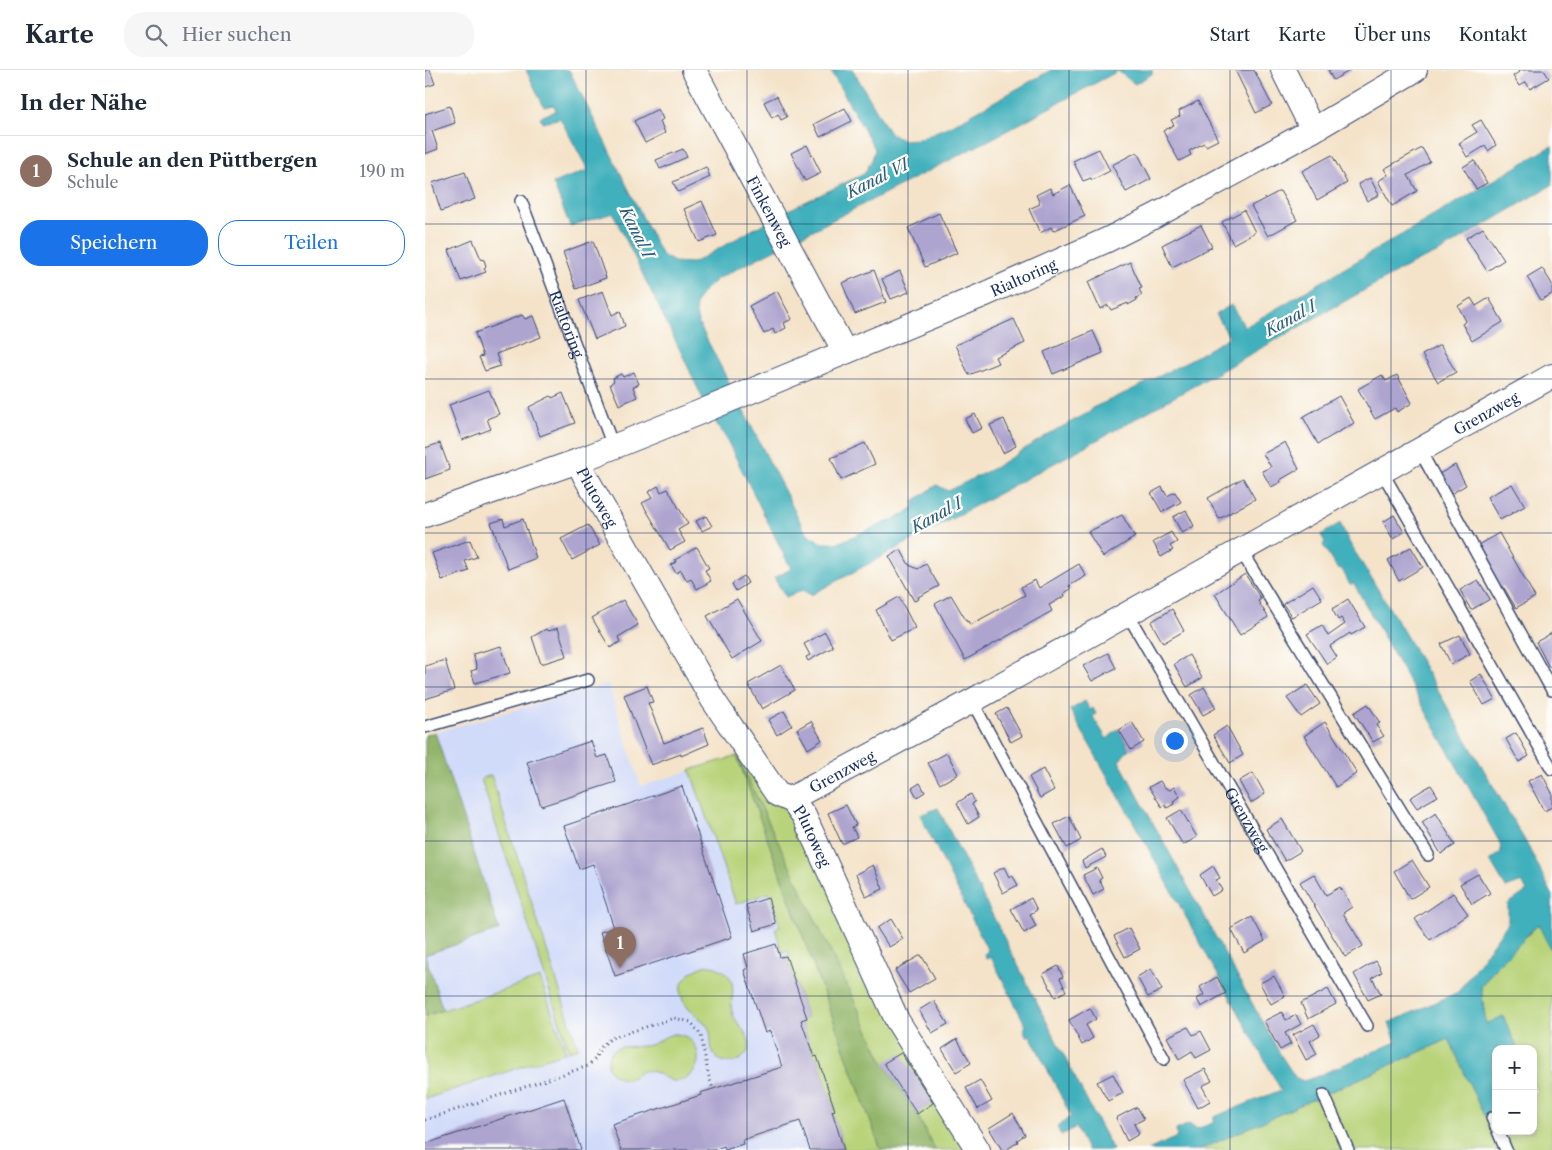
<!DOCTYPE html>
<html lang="de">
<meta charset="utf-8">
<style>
:root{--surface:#fff;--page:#f6f6f7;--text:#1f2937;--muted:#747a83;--line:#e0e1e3;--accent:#1a73e8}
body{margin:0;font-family:"Libre Caslon Text",serif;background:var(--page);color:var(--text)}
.controls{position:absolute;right:15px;bottom:15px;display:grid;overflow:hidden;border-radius:10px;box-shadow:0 2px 8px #0003}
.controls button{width:45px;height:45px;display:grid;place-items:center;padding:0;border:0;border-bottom:1px solid var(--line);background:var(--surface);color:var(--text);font:25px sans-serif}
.you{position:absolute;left:749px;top:670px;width:18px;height:18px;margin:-12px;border:4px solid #fff;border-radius:50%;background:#1a73e8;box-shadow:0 0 0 8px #1a73e833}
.badge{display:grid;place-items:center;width:32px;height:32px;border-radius:50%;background:var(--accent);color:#fff;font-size:16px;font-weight:700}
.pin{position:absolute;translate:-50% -41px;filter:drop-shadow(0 1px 2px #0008)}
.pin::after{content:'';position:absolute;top:26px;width:18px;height:15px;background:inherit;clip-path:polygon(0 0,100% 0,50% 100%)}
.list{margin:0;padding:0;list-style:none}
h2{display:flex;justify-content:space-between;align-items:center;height:65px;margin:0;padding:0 20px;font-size:21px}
h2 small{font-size:16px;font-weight:400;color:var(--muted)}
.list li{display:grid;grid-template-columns:32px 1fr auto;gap:15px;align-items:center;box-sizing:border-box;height:70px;padding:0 20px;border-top:1px solid var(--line)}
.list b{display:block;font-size:19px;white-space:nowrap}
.list p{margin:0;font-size:16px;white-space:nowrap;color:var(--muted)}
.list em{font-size:16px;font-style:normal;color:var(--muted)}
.actions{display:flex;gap:10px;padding:15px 20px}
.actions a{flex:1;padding:11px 0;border:1px solid var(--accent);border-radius:20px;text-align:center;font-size:18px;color:var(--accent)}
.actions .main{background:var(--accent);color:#fff}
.icon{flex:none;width:28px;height:28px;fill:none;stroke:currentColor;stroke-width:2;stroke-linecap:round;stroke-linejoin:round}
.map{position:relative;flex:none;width:1127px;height:1080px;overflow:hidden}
header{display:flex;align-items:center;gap:30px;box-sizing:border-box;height:70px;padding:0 25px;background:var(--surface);border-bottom:1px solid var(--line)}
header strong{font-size:24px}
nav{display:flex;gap:28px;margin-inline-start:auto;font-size:18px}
.search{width:350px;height:45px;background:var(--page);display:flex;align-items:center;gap:12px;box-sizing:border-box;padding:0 18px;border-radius:20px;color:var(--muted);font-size:19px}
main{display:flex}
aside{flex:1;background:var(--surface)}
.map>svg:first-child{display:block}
.built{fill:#d0daf9}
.green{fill:#b8d379;stroke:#6a816c}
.forest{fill:#92b569;stroke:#567264}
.water{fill:#41b0bc;stroke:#2e708d}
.building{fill:#ada4cf}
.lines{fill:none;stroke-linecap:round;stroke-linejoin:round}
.service-casing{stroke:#3c4a6e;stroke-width:14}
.minor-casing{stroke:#3c4a6e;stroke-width:26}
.path{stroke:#3c4a6e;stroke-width:3;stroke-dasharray:1 4;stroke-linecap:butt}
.service{stroke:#fff;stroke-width:11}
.minor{stroke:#fff;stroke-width:24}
.grid{fill:none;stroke:#1b2f5e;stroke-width:1;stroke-opacity:0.55}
.labels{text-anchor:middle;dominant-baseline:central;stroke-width:4.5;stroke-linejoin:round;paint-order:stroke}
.street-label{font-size:15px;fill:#1b2f5e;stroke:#fdfcf7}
.water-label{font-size:16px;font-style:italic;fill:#285c7f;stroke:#fdfcf7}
</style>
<header>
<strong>Karte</strong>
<div class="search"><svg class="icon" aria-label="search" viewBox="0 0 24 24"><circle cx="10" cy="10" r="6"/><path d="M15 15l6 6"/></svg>Hier suchen</div>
<nav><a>Start</a><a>Karte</a><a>Über uns</a><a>Kontakt</a></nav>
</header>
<main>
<aside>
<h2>In der Nähe<small></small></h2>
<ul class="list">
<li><span class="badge" style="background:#8d6e63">1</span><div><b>Schule an den Püttbergen</b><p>Schule</p></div><em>190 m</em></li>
</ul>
<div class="actions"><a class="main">Speichern</a><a>Teilen</a></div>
</aside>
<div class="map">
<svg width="1127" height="1080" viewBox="0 0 1127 1080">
<rect width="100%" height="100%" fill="#fdfcf7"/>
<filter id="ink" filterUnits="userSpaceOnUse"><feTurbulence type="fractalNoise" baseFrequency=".02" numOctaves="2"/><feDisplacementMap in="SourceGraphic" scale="10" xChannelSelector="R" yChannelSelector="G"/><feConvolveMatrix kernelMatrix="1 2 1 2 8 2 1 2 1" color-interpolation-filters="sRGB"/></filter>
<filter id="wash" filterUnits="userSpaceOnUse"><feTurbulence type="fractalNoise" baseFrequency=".0096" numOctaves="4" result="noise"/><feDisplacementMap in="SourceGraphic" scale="20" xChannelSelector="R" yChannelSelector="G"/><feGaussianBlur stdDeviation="1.12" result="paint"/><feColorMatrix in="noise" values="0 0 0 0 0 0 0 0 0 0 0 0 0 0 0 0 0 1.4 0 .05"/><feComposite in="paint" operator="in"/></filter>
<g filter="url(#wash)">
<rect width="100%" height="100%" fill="#f4e3c9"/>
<path class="built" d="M183,614L216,716L312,686L456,1080H0V665Z"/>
<path class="green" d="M318,684L368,749L544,1080H510L491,1044L459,993L315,694L456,1080H418L419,1079L407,1041L410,1040L392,986L389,987L376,950L382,948L362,887L365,886L363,881L357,882L350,858L355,856L344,823L311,834L265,700Z
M66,705L153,978L144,981L56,709Z
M1114,854L1127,882V1080H774L1024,969L1059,1046L1071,1041V1061H1108V1024L1112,1022L1108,1012V979H1093L1078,946L1061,954L1056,917L1070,898Z
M283,895C292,897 301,900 305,908C312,920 303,933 308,945C314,958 333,971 320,985C315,990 311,993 303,992C279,990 290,968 283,957C278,949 270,946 264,939C245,919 262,900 283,895Z
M115,908L141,982L0,1029V946Z
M250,964C276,965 282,1000 258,1010C242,1016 234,998 218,1001C214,1002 212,1005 208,1007C198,1013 188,1006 183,997C181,968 207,980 225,975C234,972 240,965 250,964Z"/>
<path class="forest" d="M10,662L74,860L0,885L18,940L0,946V665Z
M312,686L459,993L492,1044L510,1080H456Z"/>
<path class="water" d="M101,0H144L236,184L249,192L268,193L359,142L439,104L447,90L450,79L405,0H428L464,62L477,70L493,69L527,55L626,0H727V4L710,14L693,1L570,67L292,209C275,224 265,231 274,254L381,463L397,473H413L478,445L489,437V431L512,415L523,421L569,398L627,362L665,342L667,338C715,317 760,294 804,267L791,244L806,235L820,257L1127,76V115L1014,182L988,193L685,363L386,525L377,520L361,527L349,508L366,499L301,368C280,339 268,306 252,274C230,230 209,186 188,143L145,156L128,113L163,100L135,48L118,53L115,47L131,41L129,35L119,37Z
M915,453L924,472L976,557L1103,776L1127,824V882L1113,854L1070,898L1056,917L1061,954L1078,946L1093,979H1071V1041L1059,1046L1024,969L774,1080H723L752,1067L751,1060L764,1054L771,1059L788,1053L789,1047L856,1020L727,785L645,640L660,631L665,640L668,638L671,644L668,647L682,669L693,659L704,679L694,691L855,984L870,1007L878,1011L890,1007L971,972L964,953L1033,922L1083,853V834L1102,821L1097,812L1081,818L1065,791L1076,782L1075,773L929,514L925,515L917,499H912L898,475L900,472L896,465Z
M513,738L664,1035L688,1080H662L651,1057L636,1066L632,1057L646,1046L605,965L602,967L598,959L601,956L566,887L561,889L559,884L563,881L495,745Z"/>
<g id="blocks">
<path class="building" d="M0,0H5L10,14L0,17Z
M810,0H829L847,35L831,43Z
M903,0H926L908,10Z
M1093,0H1119L1124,8L1105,19L1101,12L1094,16L1088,6L1094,2Z
M352,26L362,47L356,50L353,44L347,48L339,32Z
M773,31L793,70L781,76L779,73L764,81L766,85L754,91L738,61L749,55L746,50L755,46L754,41Z
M25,36L30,53L7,61L13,79L0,84V44Z
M420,38L427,51L395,67L389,54Z
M233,39L238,49L235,51L240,63L220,73L209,51Z
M1056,50L1071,75L1063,81L1060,76L1042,87L1034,73L1052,62L1047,55Z
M382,75L396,103L380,111L366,83Z
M997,78L1005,92L983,105L992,121L967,136L953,111L963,105L959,99Z
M258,79L262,87L235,99L231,90Z
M674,79L685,101L667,110L666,108L658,111L648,91Z
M712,82L726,109L701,122L687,95Z
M907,85L922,113L892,130L877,101Z
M1049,90L1062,113L1051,119L1038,97Z
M281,97L285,107L253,122L248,112Z
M40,102L50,129L16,141L7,113Z
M945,108L954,125L942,131L933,114Z
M645,115L660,146L628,161L626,157L615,163L604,139L615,134L611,125L625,118L628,124Z
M855,121L872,150L843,166L826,136Z
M277,131L292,165L274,172L259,139Z
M819,140L830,162L808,174L797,152Z
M514,143L532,183L500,197L483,158Z
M776,155L787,177L747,197L737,175Z
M1058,158L1079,190L1062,201L1041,168Z
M48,170L56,189L59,190L61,196L59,199L61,202L36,211L24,180Z
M168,171L181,208L151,219L138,182Z
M705,192L717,218L714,219L717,225L711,228L712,230L703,235V233L686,240L683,235L675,239L663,212Z
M1117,198L1127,214V224L1116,230L1102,207Z
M449,200L461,232L430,244L417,213Z
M475,201L484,222L466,229L457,209Z
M178,221L187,245L195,241L200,256L170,269L154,230Z
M352,221L367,249L359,253L361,258L350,264L348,259L339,264L324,236Z
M1046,228L1051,236L1064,228L1078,252L1047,271L1037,254L1041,251L1033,236Z
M97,245L100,249L108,246L116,267L71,284L75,296L60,301L54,287L58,286L50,263Z
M589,249L600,273L570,287L573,293L544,305L530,275Z
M668,261L678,283L628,304L619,282Z
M1015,275L1031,302L1013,312L997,285Z
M209,302L214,314L208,317L212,327L194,335L185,314L189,311L188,308L196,304L198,307Z
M957,305L961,311L972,305L987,333L972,342L970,338L950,349L933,319Z
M64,320L74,344L62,349L66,359L37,370L24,335Z
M138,323L150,353L115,366L104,337L126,326L127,328Z
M914,326L929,353L893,374L878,347Z
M550,344L557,358L547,363L540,349Z
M579,349L591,376L578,383L565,355Z
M860,372L874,399L855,410L856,412L846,417L837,401L846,397L838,384Z
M15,373L25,400L0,409V378Z
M440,373L450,394L416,410L406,388Z
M1030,395L1041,415L1026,424L1014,404Z
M818,408L830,429L794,449L783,428Z
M1087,414L1100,436L1075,450L1062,427Z
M233,416L236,422L243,419L263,454L253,460L260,472L245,480L217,433L227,428L223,422Z
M737,417L742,426L750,422L756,432L737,442L726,423Z
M761,440L769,456L757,463L748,447Z
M697,445L710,467L678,487L663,462Z
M969,445L979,462L968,469L958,452Z
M281,446L287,456L277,461L271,451Z
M78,449L80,456L98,449L111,488L83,499L66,453Z
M163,455L175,475L147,490L136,469Z
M746,462L752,472L745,476L748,480L736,487L728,472Z
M1074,463L1110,527L1091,538L1078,516L1074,518L1051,476Z
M45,470L52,487L40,491L44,501L17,510L7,483Z
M272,477L284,498L280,500L286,511L272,519L266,509L262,511L256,500L251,503L246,495L251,492L250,490Z
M986,477L998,497L974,511L963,490Z
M476,480L484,495L493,499L501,494L514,516L493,527L494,529L489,531L464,486Z
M654,494L661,506L644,516L646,519L639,523L640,526L624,535L627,541L540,590L510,534L526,525L542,552L543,551L545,555L600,525L596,517L610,510L614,518Z
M820,504L836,529L833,531L843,547L815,565L790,524Z
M319,506L323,513L311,521L307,514Z
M1053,510L1065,529L1046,540L1035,520Z
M888,515L897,529L867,547L858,534Z
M474,527L490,558L466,570L451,540Z
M312,529L337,571L307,589L282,546Z
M923,529L940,557L926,565L925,563L905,576L912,587L902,594L882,564L897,555L903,566L920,554L916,548L913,550L907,539Z
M198,530L213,555L193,567L195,572L185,578L167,548Z
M747,539L759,561L738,573L726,552Z
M133,558L142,586L116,594L107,567L121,559L124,561Z
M400,562L408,577L383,591L381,587L385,585L379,574Z
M1127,563V595L1124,597L1111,572Z
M1035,565L1045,584L1026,594L1016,574Z
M76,576L85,603L50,613L46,601L52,599L48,584Z
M683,583L691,598L667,611L658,596Z
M764,585L777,608L762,617L749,594Z
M20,590L29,620L0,629V596Z
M356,595L370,620L337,639L323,614Z
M1056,604L1070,629L1059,635L1045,611Z
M882,615L895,634L876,647L862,628Z
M222,616L228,632L223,633L239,673L278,658L284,674L256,686V684L226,695L199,625Z
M779,617L791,638L778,645L766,625Z
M943,634L955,653L951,655L959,666L948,672L929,643Z
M582,638L597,666L586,672L571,644Z
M359,641L367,655L352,665L343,650Z
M386,651L397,670L383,679L372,659Z
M707,652L719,672L706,680L694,660Z
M900,652L932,703L911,717L879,666Z
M802,656L818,685L805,693L788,665Z
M1091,663L1104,686L1094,692L1081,669Z
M166,671L172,688L182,685L191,712L116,736L102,692Z
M522,683L533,704L515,714L503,693Z
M618,699L629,720L615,728L604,707Z
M828,703L840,724L826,733L814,711Z
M1117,704L1127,723V737L1119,741L1103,711Z
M735,711L739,717L745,720L749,717L755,727L748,731L749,734L742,738L740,735L737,737L724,717Z
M495,713L500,722L492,727L487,718Z
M1006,715L1013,726L992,738L985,728Z
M257,716L307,867L190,906L175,862L189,858L168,794L154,799L139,756Z
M546,724L550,732L547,734L554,747L543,754L532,733Z
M421,735L431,755L427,757L432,767L417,774L403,743Z
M756,740L772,767L758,775L742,748Z
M1011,743L1030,775L1016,784L997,752Z
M644,746L656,770L642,778L629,754Z
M857,749L876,781L860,791L841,759Z
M677,779L681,787L660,798L657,791Z
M987,790L1004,817L985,829L969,801Z
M448,795L458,819L441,827L431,804Z
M788,796L795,808L791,810L797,820L787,826L775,805Z
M579,797L584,807L587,805L593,815L578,823L568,803Z
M672,798L677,808L674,810L679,819L668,825L658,805Z
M889,804L901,825L915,817L927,837L918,843L938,876L920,887L875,812Z
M1053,804L1065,823L1047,834L1035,814Z
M1028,823L1043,844L1005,870L990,849Z
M343,828L351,854L329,861L321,835Z
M606,828L612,840L605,844L611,856L599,863L586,839Z
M827,847L840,871L819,883L806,859Z
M466,849L478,869L464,877L452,858Z
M704,858L715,879L700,887L689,866Z
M351,874L355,887L361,886L382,948L376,950L389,987L392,986L410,1040L407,1041L419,1080H385L375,1051L317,1070L318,1074L300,1080L299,1076L288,1080H196L187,1054L276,1025L275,1023L288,1019L357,997L345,961L340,963L319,900L323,898L319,884Z
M496,885L510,908L484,923L470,900Z
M951,891L957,902L947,908L956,924L943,930L929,904Z
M633,896L638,907L635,908L641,921L630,927L618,904Z
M726,899L737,920L723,927L712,907Z
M849,906L860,926L846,934L835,913Z
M792,907L801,923L776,937L772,929L779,925L775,917Z
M903,919L911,934L883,949L876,933Z
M509,931L523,954L507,963L494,940Z
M665,938L671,949L661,955L668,968L657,975L644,950Z
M857,942L861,950L871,945L876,954L860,963L866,974L855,980L839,951Z
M889,954L895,965L885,971L892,984L881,990L868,965Z
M763,957L768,965L776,961L786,980L771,988L767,981L754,989L742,967Z
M532,969L546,993L531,1002L517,979Z
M476,983L508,1033L492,1044L459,993Z
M780,999L787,1011L777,1016L785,1031L773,1038L758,1010Z
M688,1004L698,1023L683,1031L672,1012Z
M555,1010L567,1031L553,1039L541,1018Z
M139,1028L156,1080H0V1074Z
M712,1037L719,1049L709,1054L714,1064L702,1071L691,1048Z
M588,1043L600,1065L592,1070L593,1072L581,1080H577L564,1058Z"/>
</g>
</g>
<g filter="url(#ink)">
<use href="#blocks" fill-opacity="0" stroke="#3c4a6e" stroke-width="1"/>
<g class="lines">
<g class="service-casing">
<g id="service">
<path id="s1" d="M96,131L188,376"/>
<path d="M994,379L1127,620"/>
<path d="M956,400L1127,699"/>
<path d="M816,481L1003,785"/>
<path id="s2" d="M702,543L942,956"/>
<path d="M547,631L739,989"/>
<path d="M0,657L163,610"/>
<path d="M899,1025L923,1080"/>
<path d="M1067,1048L1071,1057"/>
<path d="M1073,1061L1081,1080"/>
</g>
</g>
<g class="minor-casing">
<g id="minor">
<path id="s3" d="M269,0L420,282"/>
<path d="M858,0L888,60"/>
<path id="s4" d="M153,391L160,406L288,630L352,724L368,731L379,746L472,950L553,1080"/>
<path id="s5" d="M0,445L153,391L273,343L558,225L682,170L730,146L888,60L990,0"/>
<path id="s6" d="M368,731L371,726L547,631L1127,306"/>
</g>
</g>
<path class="path" d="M0,1050L163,996L169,990L176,977L186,968L249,948L266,952L276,965L283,1003L288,1019"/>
<use href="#service" class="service"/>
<use href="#minor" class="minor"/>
</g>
</g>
<path class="grid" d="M161,0V1080M322,0V1080M483,0V1080M644,0V1080M805,0V1080M966,0V1080M0,154H1127M0,309H1127M0,463H1127M0,617H1127M0,771H1127M0,926H1127"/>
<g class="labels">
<g class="street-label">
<text stroke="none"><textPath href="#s3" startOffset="160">Finkenweg</textPath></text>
<text stroke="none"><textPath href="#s5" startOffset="644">Rialtoring</textPath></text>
<text stroke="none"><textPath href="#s1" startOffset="131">Rialtoring</textPath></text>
<text stroke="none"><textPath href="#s6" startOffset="795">Grenzweg</textPath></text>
<text stroke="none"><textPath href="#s4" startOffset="41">Plutoweg</textPath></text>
<text stroke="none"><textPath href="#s6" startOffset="58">Grenzweg</textPath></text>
<text stroke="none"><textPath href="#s2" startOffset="239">Grenzweg</textPath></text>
<text stroke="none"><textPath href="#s4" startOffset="446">Plutoweg</textPath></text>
</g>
<g class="water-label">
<text transform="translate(452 108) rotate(-27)">Kanal VI</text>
<text transform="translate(212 162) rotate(63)">Kanal I</text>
<text transform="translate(865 248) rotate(-29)">Kanal I</text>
<text transform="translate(511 445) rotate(-29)">Kanal I</text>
</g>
</g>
</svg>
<div class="controls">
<button>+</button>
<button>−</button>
</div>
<div class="you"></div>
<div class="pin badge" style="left:195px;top:898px;background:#8d6e63">1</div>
</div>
</main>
